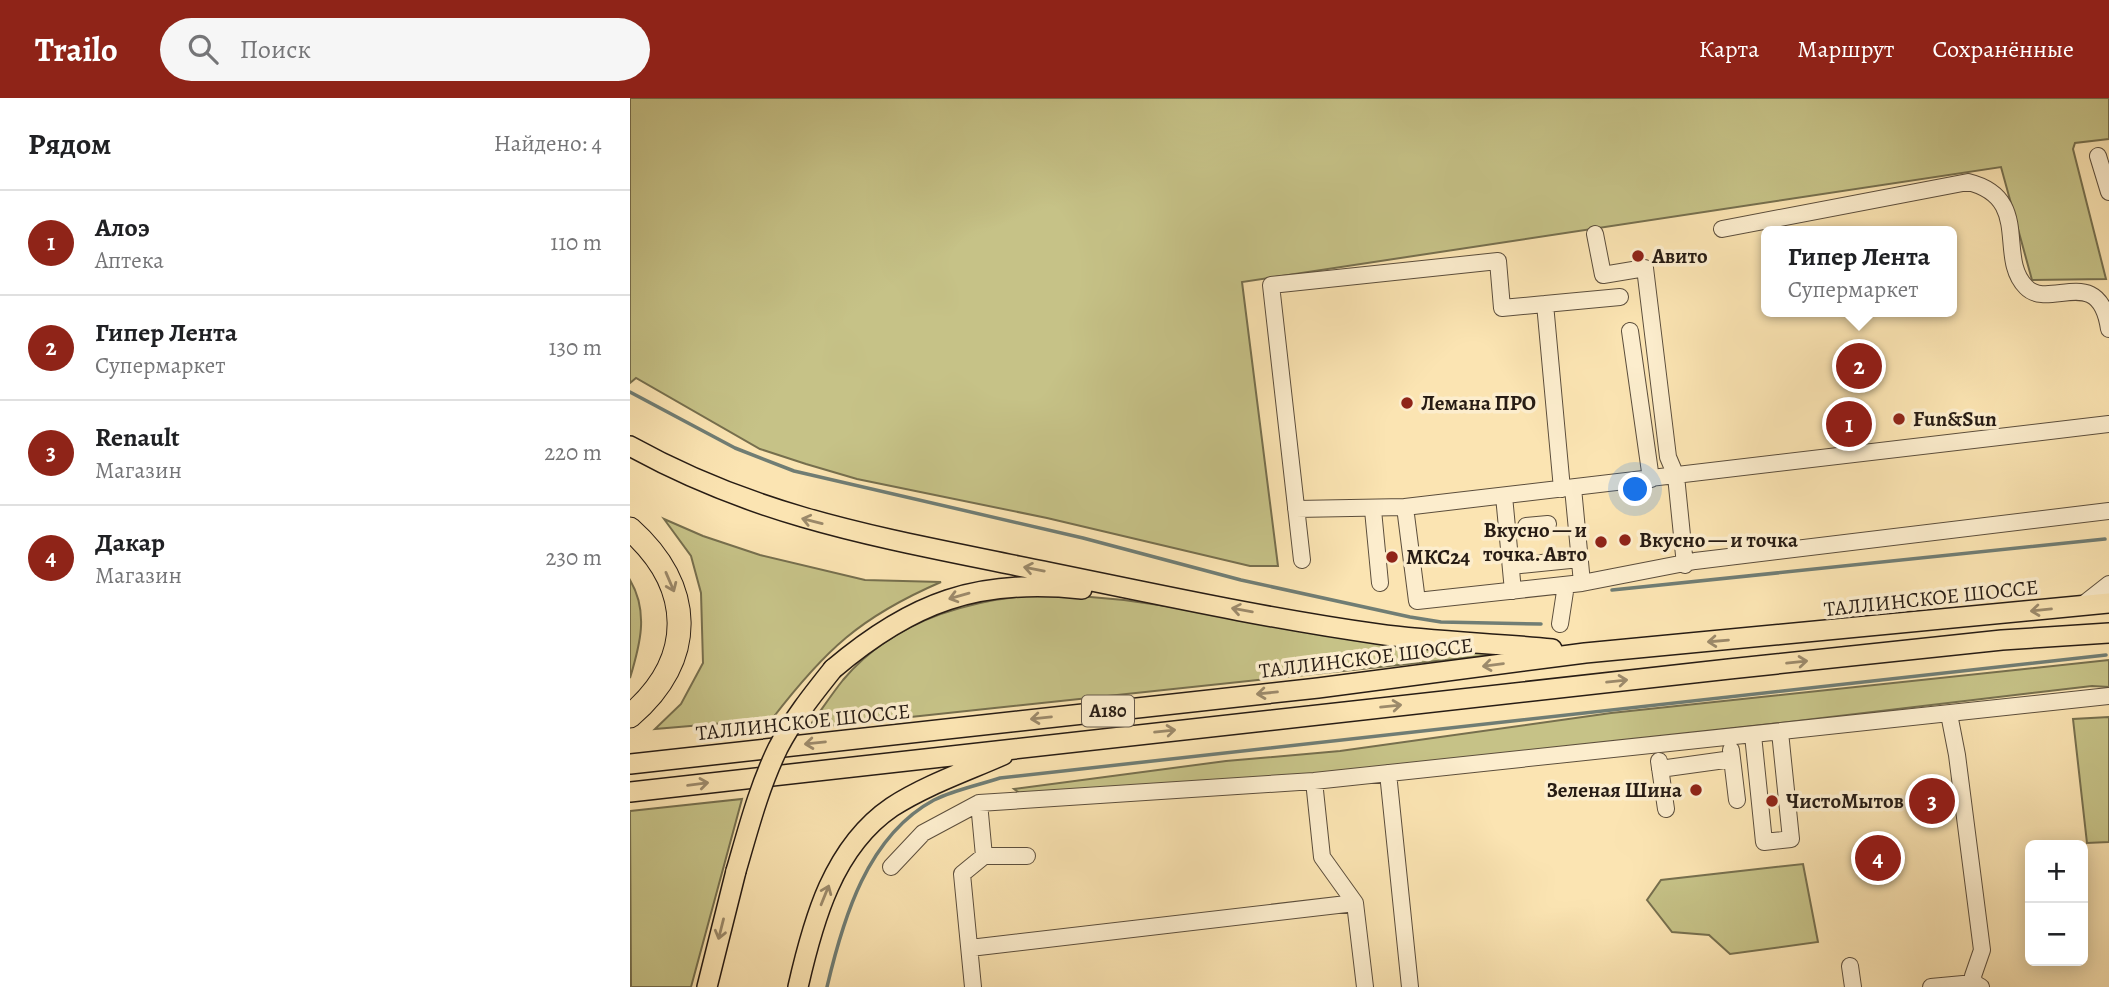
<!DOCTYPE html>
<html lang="ru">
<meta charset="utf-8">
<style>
:root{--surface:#fff;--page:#f6f6f6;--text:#202124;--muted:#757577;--line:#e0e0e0;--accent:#8f2418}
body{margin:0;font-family:Alegreya,serif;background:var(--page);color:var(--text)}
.controls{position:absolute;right:21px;bottom:21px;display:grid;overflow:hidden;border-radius:10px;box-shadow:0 4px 18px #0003}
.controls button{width:63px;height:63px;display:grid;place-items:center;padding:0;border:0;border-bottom:2px solid var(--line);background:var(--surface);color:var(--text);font:35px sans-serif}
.you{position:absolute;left:1006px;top:392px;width:24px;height:24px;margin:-18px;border:5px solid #fff;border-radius:50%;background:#1a73e8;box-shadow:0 0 0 10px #1a73e833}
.badge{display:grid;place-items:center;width:46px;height:46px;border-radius:50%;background:var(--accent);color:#fff;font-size:23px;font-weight:700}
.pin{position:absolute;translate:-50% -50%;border:4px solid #fff;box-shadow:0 2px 7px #0006}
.popup{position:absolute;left:1131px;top:128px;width:196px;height:91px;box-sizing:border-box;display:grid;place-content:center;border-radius:10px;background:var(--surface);filter:drop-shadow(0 2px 5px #0005);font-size:23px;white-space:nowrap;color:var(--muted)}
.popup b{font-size:26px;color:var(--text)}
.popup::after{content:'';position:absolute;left:50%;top:100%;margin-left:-14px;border:14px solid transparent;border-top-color:var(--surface)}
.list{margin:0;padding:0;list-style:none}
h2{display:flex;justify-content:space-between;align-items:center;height:91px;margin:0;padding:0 28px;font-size:30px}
h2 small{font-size:23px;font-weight:400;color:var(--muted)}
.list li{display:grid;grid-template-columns:46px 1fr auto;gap:21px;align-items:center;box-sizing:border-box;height:105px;padding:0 28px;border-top:2px solid var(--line)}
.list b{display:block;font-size:26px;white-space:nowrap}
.list p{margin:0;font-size:23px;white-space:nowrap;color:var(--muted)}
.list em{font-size:23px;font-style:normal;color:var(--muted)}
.icon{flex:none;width:38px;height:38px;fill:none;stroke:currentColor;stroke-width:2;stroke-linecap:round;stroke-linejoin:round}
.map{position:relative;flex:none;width:1479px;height:889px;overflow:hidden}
header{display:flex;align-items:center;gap:42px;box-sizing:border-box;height:98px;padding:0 35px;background:var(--accent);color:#fff}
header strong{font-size:33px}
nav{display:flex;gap:38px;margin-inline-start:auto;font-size:24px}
.search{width:490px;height:63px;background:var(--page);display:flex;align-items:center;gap:18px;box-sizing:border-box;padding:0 24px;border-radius:38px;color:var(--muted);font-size:26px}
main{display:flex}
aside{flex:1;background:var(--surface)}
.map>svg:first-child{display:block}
.green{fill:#c6c287;stroke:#766f4e;stroke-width:2}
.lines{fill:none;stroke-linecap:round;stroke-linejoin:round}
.stream{stroke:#707d74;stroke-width:3.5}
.minor-casing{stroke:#5c4e3c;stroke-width:18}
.major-casing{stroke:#271c14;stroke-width:22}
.highway-casing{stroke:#271c14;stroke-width:25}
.minor{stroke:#fcedcd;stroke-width:16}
.major{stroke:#fbe4b2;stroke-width:19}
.highway{stroke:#fbe4b2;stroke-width:23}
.major-bridge-casing{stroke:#271c14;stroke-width:22;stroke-linecap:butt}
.major-bridge{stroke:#fbe4b2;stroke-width:19}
.oneway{stroke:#9c8a6b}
.poi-dot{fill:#8f2418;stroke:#fcedcd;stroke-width:2.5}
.labels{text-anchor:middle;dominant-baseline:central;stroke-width:7;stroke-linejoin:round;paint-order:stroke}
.shield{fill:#fcedcd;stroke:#675b4c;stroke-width:2}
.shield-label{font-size:19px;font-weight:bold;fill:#271c14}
.poi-label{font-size:21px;font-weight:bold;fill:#271c14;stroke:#fcedcd;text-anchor:start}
.street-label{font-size:21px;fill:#271c14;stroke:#fcedcd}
</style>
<header>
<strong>Trailo</strong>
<div class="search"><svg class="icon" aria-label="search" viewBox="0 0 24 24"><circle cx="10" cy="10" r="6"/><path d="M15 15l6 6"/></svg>Поиск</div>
<nav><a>Карта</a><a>Маршрут</a><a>Сохранённые</a></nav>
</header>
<main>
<aside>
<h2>Рядом<small>Найдено: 4</small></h2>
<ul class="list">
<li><span class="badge">1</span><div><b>Алоэ</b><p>Аптека</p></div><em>110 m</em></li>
<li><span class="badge">2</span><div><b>Гипер Лента</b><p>Супермаркет</p></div><em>130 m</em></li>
<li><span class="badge">3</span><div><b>Renault</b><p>Магазин</p></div><em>220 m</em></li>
<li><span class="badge">4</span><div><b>Дакар</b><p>Магазин</p></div><em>230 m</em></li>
</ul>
</aside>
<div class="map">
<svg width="1479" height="889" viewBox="0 0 1479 889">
<rect width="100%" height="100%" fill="#fbe4b2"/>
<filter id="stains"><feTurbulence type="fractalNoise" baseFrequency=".00286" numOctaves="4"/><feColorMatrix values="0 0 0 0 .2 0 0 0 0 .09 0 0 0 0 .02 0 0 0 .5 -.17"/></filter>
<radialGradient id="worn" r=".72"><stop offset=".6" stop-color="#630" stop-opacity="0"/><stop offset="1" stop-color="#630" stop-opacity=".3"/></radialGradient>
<path class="green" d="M0,0H1479V41L1445,45L1443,51L1476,181L1402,182L1371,69L612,184L648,468H620L417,420L227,381L176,366L130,351L6,280L0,285Z
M34,421L73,438L130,457L235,482L311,484C230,519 195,552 142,621L25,631L51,606L73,565L71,495L61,458Z
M0,482C19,514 10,547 0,580Z
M427,496L494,502L872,556L178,630C190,614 201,597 213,582C266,519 349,498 427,496Z
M1479,562V589L1462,588L904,654L695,675L392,697L384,691L596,663L710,653L981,615Z
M1479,619V744L1457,745L1443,621Z
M112,701L61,889H1L0,713Z
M1173,766L1188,844L1100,856L1079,837L1042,834L1017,802L1031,782Z"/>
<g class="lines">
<path class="stream" d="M0,294L105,350L164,373L453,440L611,482L780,519L811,524L911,526
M982,492L1475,441
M197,889C213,821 237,738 304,702C324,692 349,687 370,680L1476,557"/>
<g class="minor-casing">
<path id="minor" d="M1468,58L1479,94
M1092,131L1338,84C1403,100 1366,159 1396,189C1419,213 1469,164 1479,231
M965,136L973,177L1015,170L1038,359L1046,378L1055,467
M1000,233L1021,381
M943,390L952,485
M932,391L915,206L990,199
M874,398L883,493
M775,409L787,503L952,485L1065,463L1479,413
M666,411L775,409L1479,326
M743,412L750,485
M896,428L918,426
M672,462L641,187L868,163L872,210L915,206
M881,468L950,461
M1451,508L1479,486
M930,526L936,487
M1319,616L1327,657L1352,852L1343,878L1344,885L1351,889
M1123,637L1134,744L1161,741L1150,634
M1101,652L1107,702
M1029,663L1036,711
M1030,671L1102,661
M758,675L780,889
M684,683L692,759L725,805L735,889
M349,705L354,758H397
M261,769L293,735L349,705L684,683L1479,598
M340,850L725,805
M1220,868L1223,889
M343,889L332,776L354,758
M1301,889L1344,885"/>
</g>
<g class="major-casing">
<path id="major" d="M0,348C128,419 247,439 388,468C508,492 627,519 748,536C805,544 865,545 922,551
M203,571C282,504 348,480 452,491
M0,666L688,590L955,555L1479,505
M0,694L1099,571L1372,542L1479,535
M77,889L106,773
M168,889C183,823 203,749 262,709C296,687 337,673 373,657"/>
</g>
<g class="highway-casing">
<path id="highway" d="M0,431C64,488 67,561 0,618"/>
</g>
<use href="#minor" class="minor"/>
<use href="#major" class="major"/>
<use href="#highway" class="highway"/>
<g class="major-bridge-casing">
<path id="major-bridge" d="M106,773C118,732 129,689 148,650C163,621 183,596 203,571"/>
</g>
<use href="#major-bridge" class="major-bridge"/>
</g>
<defs><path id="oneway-shaft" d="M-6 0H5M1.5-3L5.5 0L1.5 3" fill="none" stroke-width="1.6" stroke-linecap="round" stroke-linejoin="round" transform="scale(1.75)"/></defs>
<g class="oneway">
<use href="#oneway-shaft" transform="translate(182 423) rotate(-166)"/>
<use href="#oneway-shaft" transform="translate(404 471) rotate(-169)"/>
<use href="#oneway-shaft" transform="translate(40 484) rotate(67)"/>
<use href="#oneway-shaft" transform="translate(329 498) rotate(164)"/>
<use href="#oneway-shaft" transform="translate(612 512) rotate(-170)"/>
<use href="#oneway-shaft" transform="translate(1411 512) rotate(174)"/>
<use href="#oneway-shaft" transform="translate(1088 543) rotate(175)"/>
<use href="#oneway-shaft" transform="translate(1167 564) rotate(-6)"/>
<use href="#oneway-shaft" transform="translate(863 567) rotate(173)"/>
<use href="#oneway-shaft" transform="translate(987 583) rotate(-6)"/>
<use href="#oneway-shaft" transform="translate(637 595) rotate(174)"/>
<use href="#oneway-shaft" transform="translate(761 608) rotate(-6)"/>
<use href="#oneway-shaft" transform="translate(411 620) rotate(174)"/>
<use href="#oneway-shaft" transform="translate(535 633) rotate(-6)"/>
<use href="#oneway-shaft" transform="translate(185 645) rotate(174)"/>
<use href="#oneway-shaft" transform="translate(68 686) rotate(-7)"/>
<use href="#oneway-shaft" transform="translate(195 797) rotate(-68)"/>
<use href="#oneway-shaft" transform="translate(91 831) rotate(104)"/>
</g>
<g class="poi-dot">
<circle cx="1008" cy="158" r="7"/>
<circle cx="777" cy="305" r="7"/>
<circle cx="1269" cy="321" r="7"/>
<circle cx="995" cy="442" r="7"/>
<circle cx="971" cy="444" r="7"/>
<circle cx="762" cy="459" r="7"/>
<circle cx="1066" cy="692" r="7"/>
<circle cx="1142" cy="703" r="7"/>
</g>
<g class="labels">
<rect class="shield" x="452" y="597.5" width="52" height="31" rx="5"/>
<g class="shield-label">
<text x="478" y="613">A180</text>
</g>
<g class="poi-label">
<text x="1022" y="158">Авито</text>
<text x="791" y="305">Лемана ПРО</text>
<text x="1283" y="321">Fun&amp;Sun</text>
<text x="957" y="432" text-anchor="end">Вкусно — и<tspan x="957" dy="24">точка. Авто</tspan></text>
<text x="1009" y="442">Вкусно — и точка</text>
<text x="776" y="459">МКС24</text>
<text x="1052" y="692" text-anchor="end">Зеленая Шина</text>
<text x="1156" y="703">ЧистоМытов</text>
</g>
<g class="street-label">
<text transform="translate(1301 500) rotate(-6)">ТАЛЛИНСКОЕ ШОССЕ</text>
<text transform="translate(736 560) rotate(-7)">ТАЛЛИНСКОЕ ШОССЕ</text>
<text transform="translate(173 624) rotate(-6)">ТАЛЛИНСКОЕ ШОССЕ</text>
</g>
</g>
<rect width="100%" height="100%" filter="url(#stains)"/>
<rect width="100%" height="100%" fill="url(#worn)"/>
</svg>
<div class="controls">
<button>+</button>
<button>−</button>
</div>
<div class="you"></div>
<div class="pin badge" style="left:1219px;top:326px">1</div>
<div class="pin badge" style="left:1229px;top:268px">2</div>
<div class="popup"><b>Гипер Лента</b>Супермаркет</div>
<div class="pin badge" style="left:1302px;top:703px">3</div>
<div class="pin badge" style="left:1248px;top:760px">4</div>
</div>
</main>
